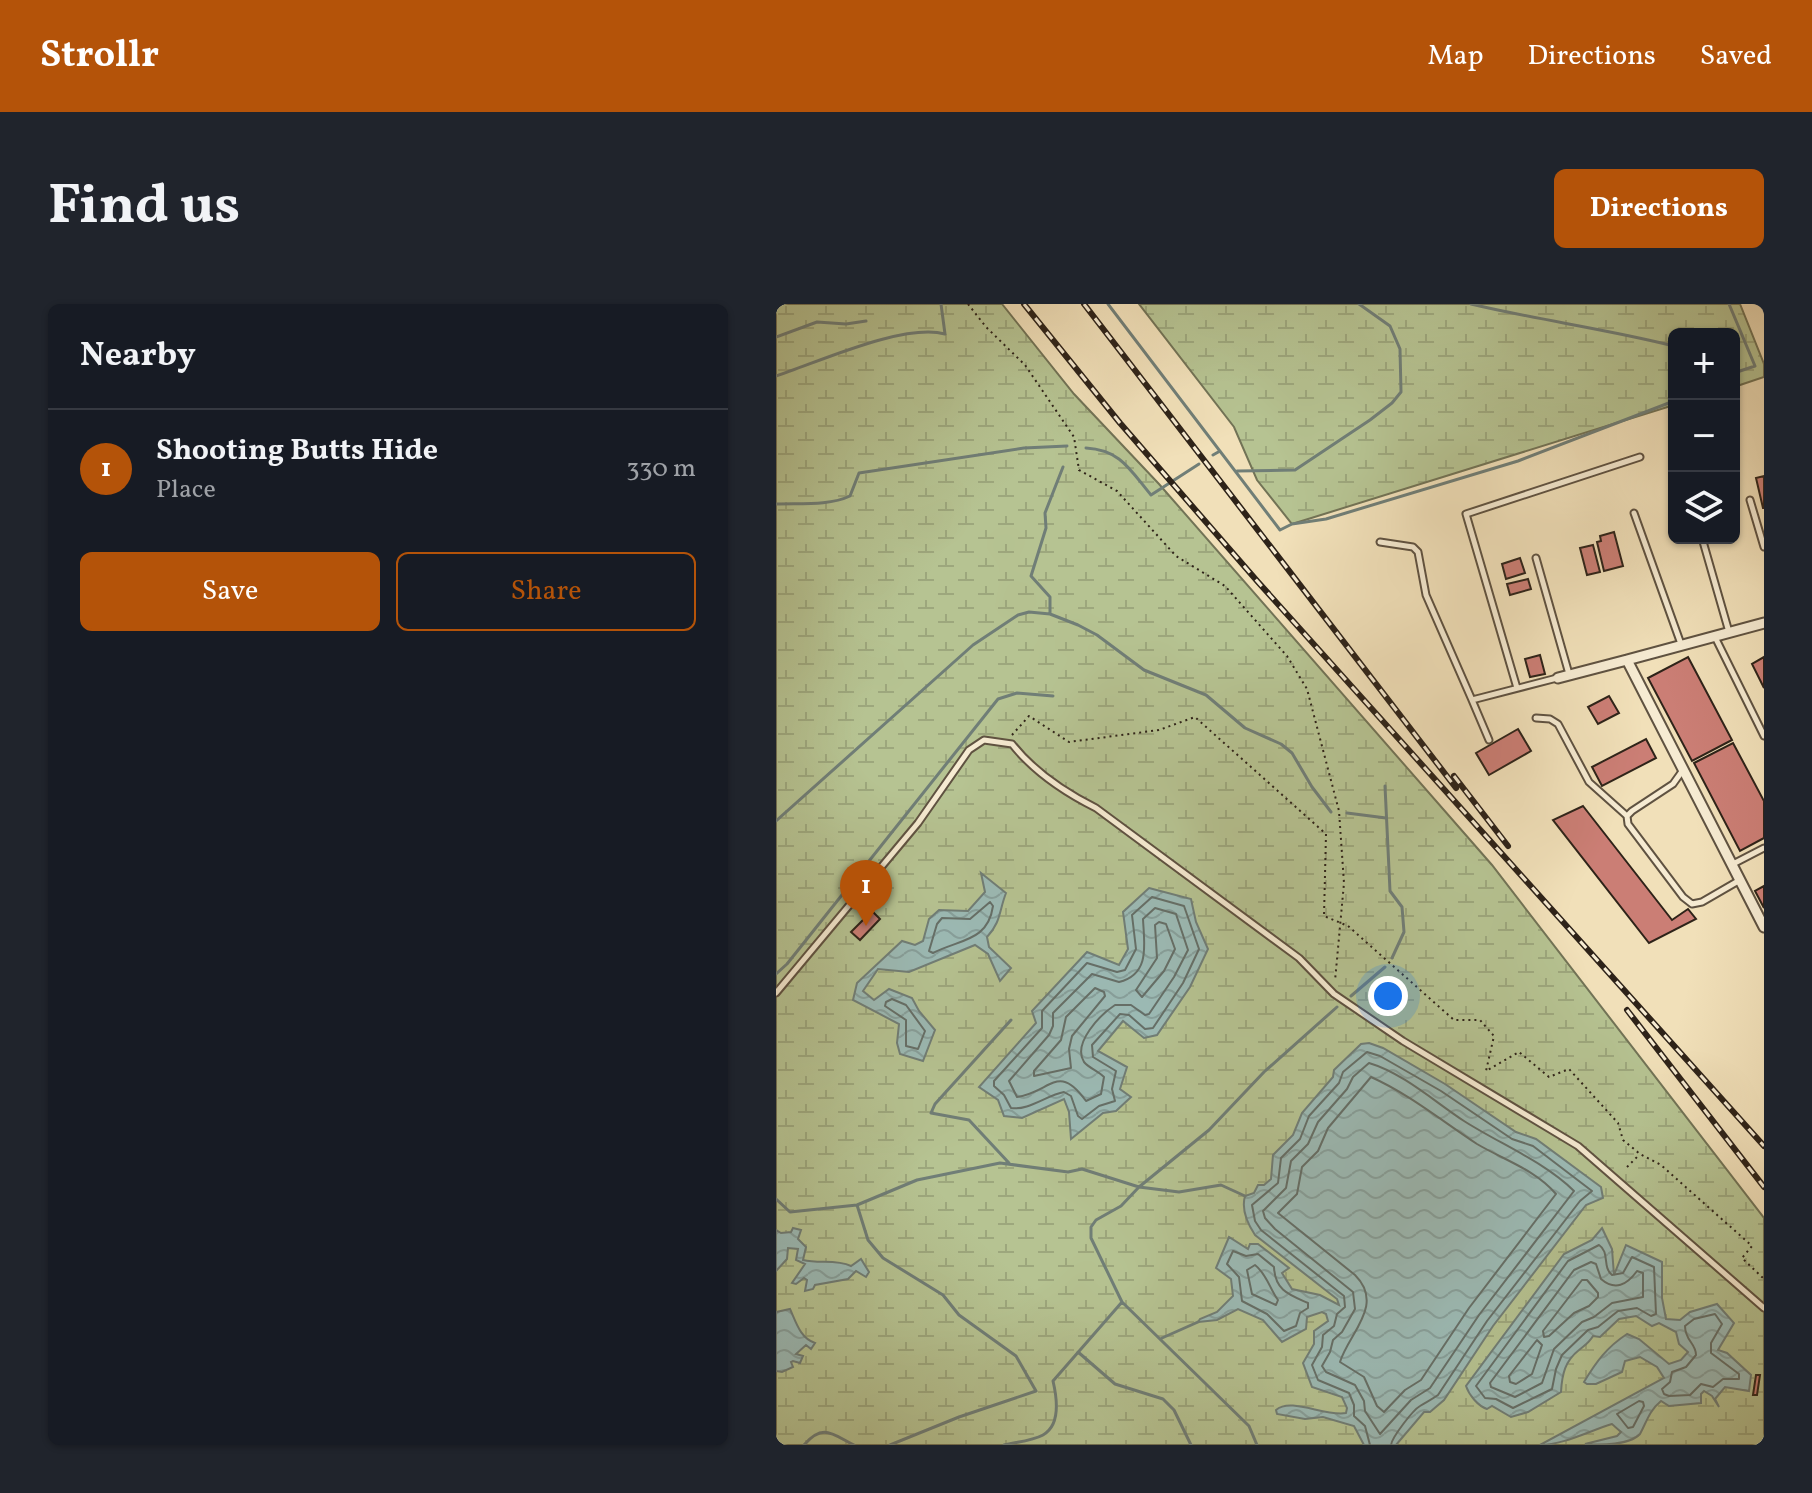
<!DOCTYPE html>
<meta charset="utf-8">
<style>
:root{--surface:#171b24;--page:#20242c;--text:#f1f3f6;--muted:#9ea1a6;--line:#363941;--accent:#b45309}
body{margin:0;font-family:Vollkorn,serif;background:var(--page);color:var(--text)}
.controls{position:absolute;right:24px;top:24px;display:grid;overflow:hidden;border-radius:12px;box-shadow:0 2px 6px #0004}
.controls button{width:72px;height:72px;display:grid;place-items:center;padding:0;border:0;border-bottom:2px solid var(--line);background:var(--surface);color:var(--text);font:40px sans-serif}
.you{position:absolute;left:612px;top:692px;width:28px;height:28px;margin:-20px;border:6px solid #fff;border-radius:50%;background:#1a73e8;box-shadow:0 0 0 12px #1a73e833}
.badge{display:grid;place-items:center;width:52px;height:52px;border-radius:50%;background:var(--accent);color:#fff;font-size:26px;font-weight:700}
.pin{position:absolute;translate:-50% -66px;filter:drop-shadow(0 2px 4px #0008)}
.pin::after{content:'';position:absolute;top:42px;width:28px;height:24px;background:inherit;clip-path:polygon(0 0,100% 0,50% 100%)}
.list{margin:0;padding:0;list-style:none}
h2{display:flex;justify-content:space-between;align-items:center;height:104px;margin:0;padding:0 32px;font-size:34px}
h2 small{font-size:26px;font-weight:400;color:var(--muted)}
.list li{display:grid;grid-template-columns:52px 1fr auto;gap:24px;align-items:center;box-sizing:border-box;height:120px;padding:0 32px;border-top:2px solid var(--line)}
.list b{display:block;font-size:30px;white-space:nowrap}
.list p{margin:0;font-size:26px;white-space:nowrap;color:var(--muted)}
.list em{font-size:26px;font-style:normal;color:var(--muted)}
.actions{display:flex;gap:16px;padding:24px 32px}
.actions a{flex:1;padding:18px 0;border:2px solid var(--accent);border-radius:12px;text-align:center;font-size:28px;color:var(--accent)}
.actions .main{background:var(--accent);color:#fff}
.icon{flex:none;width:44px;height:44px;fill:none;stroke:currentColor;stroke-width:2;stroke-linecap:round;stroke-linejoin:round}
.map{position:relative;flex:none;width:988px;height:1141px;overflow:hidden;border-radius:12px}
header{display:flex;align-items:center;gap:48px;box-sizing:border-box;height:112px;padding:0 40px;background:var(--accent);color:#fff}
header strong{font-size:38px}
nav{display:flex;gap:44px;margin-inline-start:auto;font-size:28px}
.intro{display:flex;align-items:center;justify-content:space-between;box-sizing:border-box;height:192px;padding:0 48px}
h1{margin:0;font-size:56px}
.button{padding:20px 36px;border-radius:12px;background:var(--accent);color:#fff;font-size:28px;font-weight:700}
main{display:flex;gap:48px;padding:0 48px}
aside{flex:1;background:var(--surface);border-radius:12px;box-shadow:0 2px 6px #0004}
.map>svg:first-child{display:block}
.wetland{fill:url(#wetland-marsh);stroke:#727356;stroke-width:2}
.water{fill:url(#water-waves);stroke:#707e77;stroke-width:2}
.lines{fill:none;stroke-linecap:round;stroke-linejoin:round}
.shore{stroke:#656f68;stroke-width:2}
.stream{stroke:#707e77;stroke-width:3}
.building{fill:#cb7e75;stroke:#2e2319;stroke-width:2}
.lane-casing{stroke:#5f5241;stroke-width:9}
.street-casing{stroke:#5f5241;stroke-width:13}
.path{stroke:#2e2319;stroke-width:2;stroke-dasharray:2 4;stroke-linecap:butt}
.lane{stroke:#f6ebd2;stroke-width:5}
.street{stroke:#f6ebd2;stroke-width:9}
.rail-casing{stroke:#2e2319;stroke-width:6}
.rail{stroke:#f6ebd2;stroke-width:3;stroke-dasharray:9;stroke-linecap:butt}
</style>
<header>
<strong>Strollr</strong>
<nav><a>Map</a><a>Directions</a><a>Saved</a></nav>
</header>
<div class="intro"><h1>Find us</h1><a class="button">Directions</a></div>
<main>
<aside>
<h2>Nearby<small></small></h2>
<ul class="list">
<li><span class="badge">1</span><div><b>Shooting Butts Hide</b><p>Place</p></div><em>330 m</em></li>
</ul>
<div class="actions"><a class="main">Save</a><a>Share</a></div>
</aside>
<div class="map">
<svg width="988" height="1141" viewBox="0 0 988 1141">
<defs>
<pattern id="wetland-marsh" width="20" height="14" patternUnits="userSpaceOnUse" patternTransform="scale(2)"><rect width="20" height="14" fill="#b6c392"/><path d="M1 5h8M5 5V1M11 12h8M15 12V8" fill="none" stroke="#9da77d"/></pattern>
<pattern id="water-waves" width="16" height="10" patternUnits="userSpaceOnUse" patternTransform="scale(2)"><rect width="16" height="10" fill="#9cbbb6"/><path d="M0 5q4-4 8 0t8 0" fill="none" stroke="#87a09c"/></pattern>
</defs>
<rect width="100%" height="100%" fill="#f1e0b9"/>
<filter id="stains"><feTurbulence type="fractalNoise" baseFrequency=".0025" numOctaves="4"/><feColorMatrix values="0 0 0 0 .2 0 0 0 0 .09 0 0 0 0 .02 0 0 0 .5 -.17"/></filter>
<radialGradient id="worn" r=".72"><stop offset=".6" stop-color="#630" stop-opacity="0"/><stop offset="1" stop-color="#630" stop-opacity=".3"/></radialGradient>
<path class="wetland" d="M0,0H226L298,90L383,180L716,561L988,914V1141H0Z
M363,0H964L988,60V73L958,83V30H898V101L516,220L481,176L458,123Z"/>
<path class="water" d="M205,569L230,589C223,607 225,618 211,633L213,643L235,664L224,677L212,650L199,641L133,668L102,665L87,687L98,696L113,685L136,694L143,707L159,726L147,757L124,750L121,739L123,720L77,696L81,679L126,637L139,641L147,637L153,615L163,606L192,607L209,588Z
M373,584L415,595L420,618L432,645L414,683L381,731L368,734L347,717L322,747L351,763L344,785L355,793L340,807L327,809L295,835L293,808L288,795L246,814L228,812L222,796L203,783L260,719L256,707L311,648L343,661L352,645L347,608Z
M593,739L607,744L669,780L740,828L760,835L825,883L827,894L810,901L717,1022L668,1096L654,1108H648L620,1141H588L578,1122L547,1113L529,1115L501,1110L500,1106C515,1093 549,1113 570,1109L571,1104L566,1093L536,1083L527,1059L538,1040V1027L552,1017L550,1010L546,1008L531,1013L530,1025L506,1038L487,1016L462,1005L441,1016L422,1018L424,1015L441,1008L457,992L455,975L440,964L453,933L472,945L474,940H482L513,964L506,969L516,985L544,991L563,1001L561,995L479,931C471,919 465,906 469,892L478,889L482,881H488L495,875L497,851L517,831L526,809L557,773L558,766L585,740Z
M17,924L25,926L22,935L30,943L27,956C43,960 60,955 75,962L85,955L93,968L90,973L80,967L72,975L39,981L37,985L29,987L31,976L28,974L20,980L16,979L29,960L20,956L22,945L12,944L11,955L0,967V926L5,929L15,928Z
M826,924L836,945L838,971L850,941L886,958V994L890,1015L904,1016L914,1008L941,1000L958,1019L942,1046L951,1049L975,1071L973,1087L949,1083L939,1095L943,1103L936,1092L928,1087L925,1090V1099L893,1102L885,1097C873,1107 871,1117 864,1130C854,1141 825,1141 809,1140L841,1132L845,1128L836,1120C813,1127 787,1141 764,1141L888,1074L881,1063L864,1053L849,1057L846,1068L820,1080H811L808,1078C820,1058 831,1043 851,1030L863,1035L893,1060L905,1056L912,1048L903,1040L900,1028L883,1019L876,1022L860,1012L843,1015L824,1033L817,1032C813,1039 809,1041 803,1046C789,1057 786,1070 785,1088L752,1108L735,1113L716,1102L711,1105C702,1102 693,1091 690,1082L788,950L816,936Z
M14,1005C20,1018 24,1034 39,1039L35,1045L30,1041L20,1050L27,1052L24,1059L17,1057L15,1058L17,1063L6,1068L0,1067V1008Z"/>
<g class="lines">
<path class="shore" d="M376,593L408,602L423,645L407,679L377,724L369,725L353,711L344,710L316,741L317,753L340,767L336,785L339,797L323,802L306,815L302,812L295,792L288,788C271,791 252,807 235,804L228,791L218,782V777L266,724V707L311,659L341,668L349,666L360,645L356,611Z
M214,598L217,602C212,637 185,635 157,649L153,647L161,620L166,614L194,615Z
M379,604L400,610L412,646L398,673L373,710L369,711L355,701H339C325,710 296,739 308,758C313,764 322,767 328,773L325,790L310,797C282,758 275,788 241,793L233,777L273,731L277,722V709L316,670L343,678C375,670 368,639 367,615Z
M383,618L390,620L399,645L388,667L366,693L360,686L381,654L379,621Z
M319,684L328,688L329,692L296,732L293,745L295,764L258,772V767L285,736L290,713Z
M116,695L130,701L149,727L142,745L130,742V716L109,702L110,698Z
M593,759C627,769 659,798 688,817C724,840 769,858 798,887L703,1011L654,1084L635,1096L604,1130L589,1107L588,1097L579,1081L550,1068L546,1062L554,1048L557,1036L566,1028L579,1005L577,988L499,925L489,914L487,907L510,884L515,857L532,840L542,818L571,785L577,773Z
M595,773C633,790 666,817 701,840C728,856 760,866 780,890L693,1004L645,1076L629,1086L608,1108L601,1102L588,1073L564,1058C573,1029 609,1001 579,971L502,909L521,890L526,863L542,847L552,824Z
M823,941C834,948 826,963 836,971L847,969L856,953L878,963L880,1010L875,1012L861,1004L842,1007L822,1023L812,1026L786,1051L780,1065L776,1085L737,1104L720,1095L709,1094L700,1082L792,957Z
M457,947L470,952L482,950L498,963C499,987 514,991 532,999V1004L524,1009L520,1022L508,1027L491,1010L466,997L463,973L451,960Z
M815,958L820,960L825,975C839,987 851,981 861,967L867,969V993L836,999L818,1013L806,1018L778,1045L766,1079L739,1093L715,1083L714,1079L798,966Z
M479,961C490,969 494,985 502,996L500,1001L476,990L471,966Z
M806,976H811L822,989V993L813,1002L798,1009L773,1032L768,1033L767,1027Z
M939,1010L946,1020L935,1039V1049L963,1070V1075H947L937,1083L925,1080L914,1091L893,1092L888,1090L886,1085L894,1078L896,1068L910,1063L920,1051C920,1039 909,1037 909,1022L918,1015Z
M761,1036L766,1041L756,1070L740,1080L734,1078L733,1072Z
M863,1097L867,1098L868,1102L857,1123L852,1124L841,1110Z
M594,1141L589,1122L578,1112V1101L573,1089L542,1076L536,1061L546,1043L547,1031L558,1022L561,1010L569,1003L568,992L485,926L479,917L476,901L502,879L505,854L524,835L533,812L563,779L567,768L591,748L604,752L665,787L736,835L757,842L816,887L804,897L711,1017L662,1091C655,1096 650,1098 644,1102C637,1106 616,1133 615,1141"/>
<path class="stream" d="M332,0L504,226L516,220L550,215L742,157L898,97
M695,0C762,16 831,25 898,42
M953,0L979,62L958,69
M0,33L41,18L70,20L90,17
M0,72C43,58 127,19 169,30L165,0
M310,144C345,146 354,166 375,191L423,160
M437,151L444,147
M461,167L519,166L594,116L616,99L625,88L624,45L614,22L583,0
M0,200C24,199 53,202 74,192L83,169L248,144L291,142
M274,310V293L255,272L270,224L269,209L287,163
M609,482L614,587L626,603L628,628L616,654
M571,509L610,514
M0,517L197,341L242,311L253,308L274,310L302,321L321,331L368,366L430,391L469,424L505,440L516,449L536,483L555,508
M0,670L11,660L222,395L241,389L277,392
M575,692L609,663
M233,859L193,816L155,809L159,800L235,716
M0,895L14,908L81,901L141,876L224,859L292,868L306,865L363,883L403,888L445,881L469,892
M81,901L92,936L107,954L167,991L183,1011L240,1052L260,1087L183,1113L114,1141
M346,998L473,1122L481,1141
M386,1034L422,1018
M302,1048L339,1080L387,1095L398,1106L415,1141
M28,1141C47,1119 56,1130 78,1141
M228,1141C240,1138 256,1137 267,1131C285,1121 281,1094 277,1077L346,998L315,934V923L320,916L345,902L363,883L433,826L488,768L561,703"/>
</g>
<path class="building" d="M988,172V204H987L980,174Z
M838,228L847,262L828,267L821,238L825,237L824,232Z
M817,241L824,268L811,271L804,244Z
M744,254L749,269L730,275L726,260Z
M752,275L755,285L734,291L731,280Z
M764,351L769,370L754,373L749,355Z
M912,353L956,436L916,457L872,374Z
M988,353V384L976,360Z
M833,392L843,409L822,420L812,403Z
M742,425L755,447L713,471L700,449Z
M870,435L880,454L826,482L816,463Z
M957,439L988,497V534L964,547L918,459Z
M807,502L896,616L912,605L920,615L873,639L777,516Z
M988,582V604L979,587Z
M96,607L104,615L84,636L75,628Z
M980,1071H984L981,1091H977Z"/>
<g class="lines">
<g class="lane-casing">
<path id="lane" d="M974,196L988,243
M858,209L905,340
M926,234L953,328
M604,238L637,243L642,248L650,291L696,396
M760,254L793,370
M939,333L988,432
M741,384L690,210L864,153
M760,414L774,415L782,420L813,478L851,512
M713,436L696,396L781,374
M907,466L897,480L856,507L851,512L852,520L907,593L916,600L926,598L964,576
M957,560L988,544
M0,689L142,519L193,446L208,436L236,440C259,469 288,488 320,504L523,654L558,690L627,737L802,842L988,1004"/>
</g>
<g class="street-casing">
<path id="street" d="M988,319L851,356L988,623
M782,374L851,356"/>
</g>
<path class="path" d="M192,0L210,23L249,61L298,133L303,166L341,187L400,252L449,282L511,352L531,385L563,507L568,579L559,677
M236,431L253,412L293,438L383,426L419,413L550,530L548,612L572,622L678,716H704L718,732L710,767L743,748L773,773L793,765L842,819L847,836L864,850L885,861L976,942L966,954L988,975
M851,863L863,851"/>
<use href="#lane" class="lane"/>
<use href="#street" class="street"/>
<g class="rail-casing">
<path id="rail" d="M248,0L344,119L482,278L988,842
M308,0L680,484
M678,472L732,542
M851,706L988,883"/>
</g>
<use href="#rail" class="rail"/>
</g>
<rect width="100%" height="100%" filter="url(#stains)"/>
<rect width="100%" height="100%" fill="url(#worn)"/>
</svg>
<div class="controls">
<button>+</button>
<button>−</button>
<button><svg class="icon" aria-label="layers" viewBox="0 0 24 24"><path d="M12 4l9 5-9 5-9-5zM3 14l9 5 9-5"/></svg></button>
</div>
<div class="you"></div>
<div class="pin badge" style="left:90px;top:622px">1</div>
</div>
</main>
